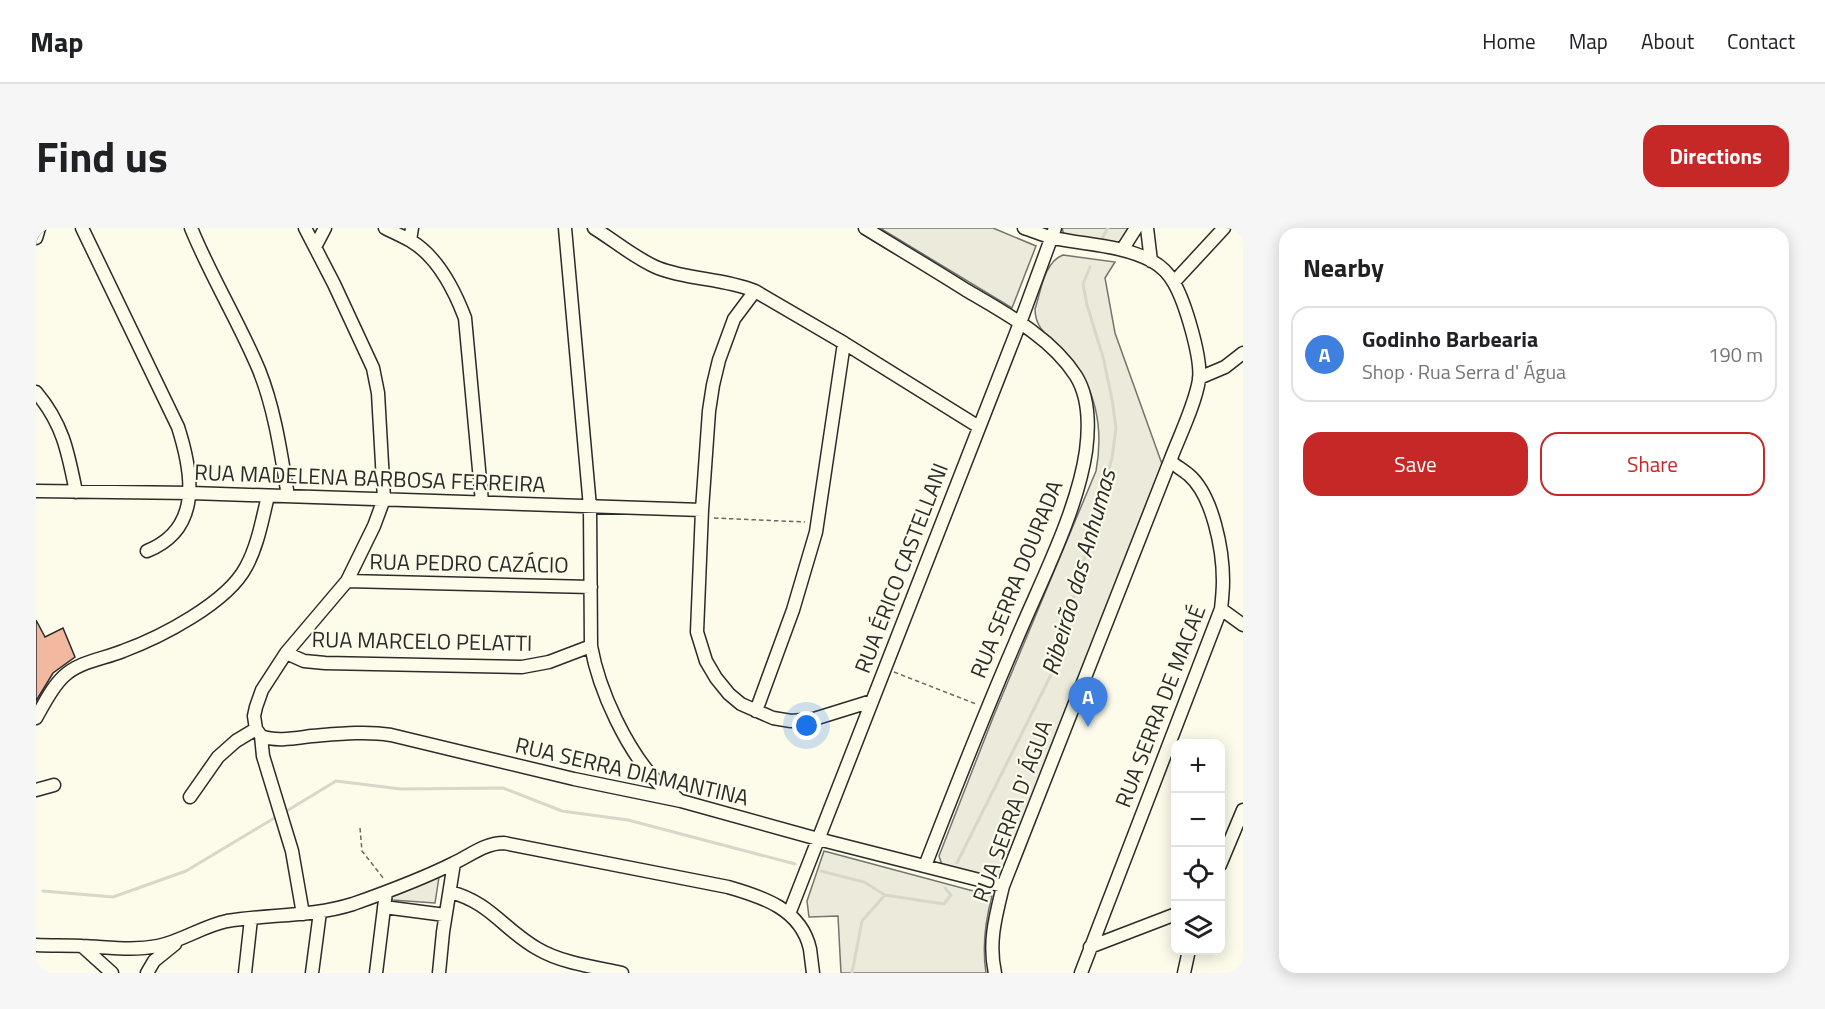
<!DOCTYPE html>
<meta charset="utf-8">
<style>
:root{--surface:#fff;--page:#f6f6f6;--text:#202124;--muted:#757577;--line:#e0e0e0;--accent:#c62828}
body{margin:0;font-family:"Titillium Web",sans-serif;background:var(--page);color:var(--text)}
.controls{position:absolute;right:18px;bottom:18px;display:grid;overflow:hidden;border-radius:12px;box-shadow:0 3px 15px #0003}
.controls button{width:54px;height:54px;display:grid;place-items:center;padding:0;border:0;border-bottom:2px solid var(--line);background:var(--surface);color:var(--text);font:30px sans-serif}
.you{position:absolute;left:771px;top:498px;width:21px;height:21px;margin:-15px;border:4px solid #fff;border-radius:50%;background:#1a73e8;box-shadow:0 0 0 9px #1a73e833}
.badge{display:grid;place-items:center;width:39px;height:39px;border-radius:50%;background:var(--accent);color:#fff;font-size:20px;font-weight:700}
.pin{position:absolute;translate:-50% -50px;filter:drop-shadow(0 2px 3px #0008)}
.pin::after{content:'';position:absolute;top:32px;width:21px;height:18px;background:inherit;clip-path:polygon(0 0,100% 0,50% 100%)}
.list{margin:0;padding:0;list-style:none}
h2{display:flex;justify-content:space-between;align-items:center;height:78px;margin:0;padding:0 24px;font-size:26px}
h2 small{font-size:20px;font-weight:400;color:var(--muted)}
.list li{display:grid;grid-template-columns:39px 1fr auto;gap:18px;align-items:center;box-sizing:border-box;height:96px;margin:0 12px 12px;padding:0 12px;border:2px solid var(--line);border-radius:18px}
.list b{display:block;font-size:22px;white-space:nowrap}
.list p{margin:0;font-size:20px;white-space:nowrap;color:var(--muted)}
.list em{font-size:20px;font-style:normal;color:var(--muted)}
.actions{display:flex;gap:12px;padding:18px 24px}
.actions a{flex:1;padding:14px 0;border:2px solid var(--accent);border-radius:18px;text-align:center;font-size:21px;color:var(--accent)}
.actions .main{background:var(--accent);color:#fff}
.icon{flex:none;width:33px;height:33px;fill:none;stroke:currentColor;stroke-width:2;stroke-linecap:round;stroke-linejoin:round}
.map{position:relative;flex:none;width:1207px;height:745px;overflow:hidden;border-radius:18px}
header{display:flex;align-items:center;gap:36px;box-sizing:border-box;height:84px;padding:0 30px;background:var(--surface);border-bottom:2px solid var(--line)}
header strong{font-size:28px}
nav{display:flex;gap:33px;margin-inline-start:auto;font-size:21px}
.intro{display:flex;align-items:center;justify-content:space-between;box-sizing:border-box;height:144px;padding:0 36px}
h1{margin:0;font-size:42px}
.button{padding:15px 27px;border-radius:18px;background:var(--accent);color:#fff;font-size:21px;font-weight:700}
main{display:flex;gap:36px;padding:0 36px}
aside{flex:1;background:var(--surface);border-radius:18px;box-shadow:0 3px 15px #0003}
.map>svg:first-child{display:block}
.green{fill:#ecebdb;stroke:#74746e;stroke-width:1.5}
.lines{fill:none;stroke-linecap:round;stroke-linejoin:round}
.stream{stroke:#d8d7c9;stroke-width:3}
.building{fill:#f2b8a0;stroke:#2b2b2b;stroke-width:1.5}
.minor-casing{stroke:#2b2b2b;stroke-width:15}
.path{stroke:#6a6964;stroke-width:1.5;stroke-dasharray:4.5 3;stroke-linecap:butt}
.minor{stroke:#fdfbea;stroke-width:12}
.labels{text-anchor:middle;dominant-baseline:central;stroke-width:4.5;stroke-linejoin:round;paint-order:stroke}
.street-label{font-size:22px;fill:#2b2b2b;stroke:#fdfbea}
.water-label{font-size:24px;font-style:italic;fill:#2b2b2b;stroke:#fdfbea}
</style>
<header>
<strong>Map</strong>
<nav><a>Home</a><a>Map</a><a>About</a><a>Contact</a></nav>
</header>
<div class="intro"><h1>Find us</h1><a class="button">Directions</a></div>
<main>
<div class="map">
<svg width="1207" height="745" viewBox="0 0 1207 745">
<rect width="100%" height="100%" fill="#fdfbea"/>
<path class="green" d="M844,0H957L1000,18L976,80Z
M1026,0H1096L1094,5L1082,17L1028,7Z
M1027,27L1079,34L1069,50L1079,105L1126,236L966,649L963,651L906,637L903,628L958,487L1060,243C1068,200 1060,158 1030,125C1016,110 999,103 999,81C1005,63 1008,34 1027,27Z
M788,623L956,668C949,694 946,719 950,745H805L802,688L773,689L771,673Z
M403,649L399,675L356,672V667Z"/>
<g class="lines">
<path class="stream" d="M1064,14L1072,0
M249,584L300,553L365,561L467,560L526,583L592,592L759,636
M921,635L1018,441L1076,230L1080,200L1076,171L1067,129L1051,77L1047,56L1054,39
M785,643L828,654L849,667
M7,663L77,669L150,643L240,589
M816,745L826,693L849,667L908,676L915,667L909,660"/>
</g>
<path class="building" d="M0,392L9,409L27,400L39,429L17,445L0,473Z"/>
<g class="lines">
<g class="minor-casing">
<path id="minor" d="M46,0L142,199C157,246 166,301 111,323
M155,0C175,49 203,94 223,142C239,182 245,226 252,268
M269,0L298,56L337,140L342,165L348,271L338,298L311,353L250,425L226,462L220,479L218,488L220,501L225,508C240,514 260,510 276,508C302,506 329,503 355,507L538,551L645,573L782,611L967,658
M349,0C357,4 366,8 375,13C402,29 418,61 429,90L446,274
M529,0L554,279L555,418C563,463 591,523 623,556C628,561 635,566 641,570
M558,0C579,13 600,31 622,40C653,52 686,50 719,63L808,115L943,199
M829,0C863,21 897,41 930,62C969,85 1015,109 1040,148C1053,169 1053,200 1050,223C1041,285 1003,357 979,415C947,489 918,563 889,638
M1111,0L1115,33
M0,10L3,0
M374,12L376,0
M279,19L289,0
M1086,22L1100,0
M1138,54L1188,0
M719,63L698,91L683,132L677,157L673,183L666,282L661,404L670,433L680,450L693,466L705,476L737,490L755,493L778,491L836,473
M1163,150L1189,139L1207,125
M0,164C27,196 32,224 40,264
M0,263L155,265L666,282
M311,353L555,359
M1185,381L1207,397
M250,425L268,433L289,435L486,439L513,434L555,418
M720,483L757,382L780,304L808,115
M0,490C8,476 16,459 28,448C44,433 68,431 87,423C125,409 191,375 210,339C222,317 226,292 232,268
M225,508L227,528L256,623L267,686
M0,562L18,557
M154,569L182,529L200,513L220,501
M1184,637L1207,582
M414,664C454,674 468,702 502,721C526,735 558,739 586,745
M348,679L409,687
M753,686L984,95L1019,0
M0,717C15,718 30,717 46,718C72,719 96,723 122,718C146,713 167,698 191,693C233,686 276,689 317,676C351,664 386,651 418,635C435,627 449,615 468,615L692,659C727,669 765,681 774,721C775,729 776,737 777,745
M46,718L76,745
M1054,719L1140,686
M111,745L118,733L139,716
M209,745L215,691
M276,745L284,684
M340,745L350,664
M403,745L407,704L418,635
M959,745C952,714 960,687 967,658L1134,233C1143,209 1159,177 1163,152C1166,130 1149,74 1138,55C1133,46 1125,38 1116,33C1086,17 1050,17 1018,10C1008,8 998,3 988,0
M1045,745L1185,381C1186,372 1187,362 1187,353C1187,322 1177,268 1153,247C1147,242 1140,238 1134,233
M1148,745L1153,722"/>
</g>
<path class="path" d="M678,290L769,294
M858,444L940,476
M324,600L326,623L348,651"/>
<use href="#minor" class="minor"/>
</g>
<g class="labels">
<g class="street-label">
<text transform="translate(334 250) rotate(2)">RUA MADELENA BARBOSA FERREIRA</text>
<text transform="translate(433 335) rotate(1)">RUA PEDRO CAZÁCIO</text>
<text transform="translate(865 340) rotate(-69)">RUA ÉRICO CASTELLANI</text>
<text transform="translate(980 351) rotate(-68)">RUA SERRA DOURADA</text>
<text transform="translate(386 413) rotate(1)">RUA MARCELO PELATTI</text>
<text transform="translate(1124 478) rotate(-69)">RUA SERRA DE MACAÉ</text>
<text transform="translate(596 543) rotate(13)">RUA SERRA DIAMANTINA</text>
<text transform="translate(976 583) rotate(-70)">RUA SERRA D' ÁGUA</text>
</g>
<g class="water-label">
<text transform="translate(1042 344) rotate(-74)">Ribeirão das Anhumas</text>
</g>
</g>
</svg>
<div class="controls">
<button>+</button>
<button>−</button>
<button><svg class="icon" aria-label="locate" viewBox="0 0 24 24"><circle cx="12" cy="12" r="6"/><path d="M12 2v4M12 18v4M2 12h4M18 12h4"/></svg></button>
<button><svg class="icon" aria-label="layers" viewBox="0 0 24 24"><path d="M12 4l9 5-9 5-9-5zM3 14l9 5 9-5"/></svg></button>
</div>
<div class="you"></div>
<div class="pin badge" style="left:1052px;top:499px;background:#3f7fe0">A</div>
</div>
<aside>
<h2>Nearby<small></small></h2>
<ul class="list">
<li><span class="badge" style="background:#3f7fe0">A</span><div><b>Godinho Barbearia</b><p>Shop · Rua Serra d' Água</p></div><em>190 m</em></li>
</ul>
<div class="actions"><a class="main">Save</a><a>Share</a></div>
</aside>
</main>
